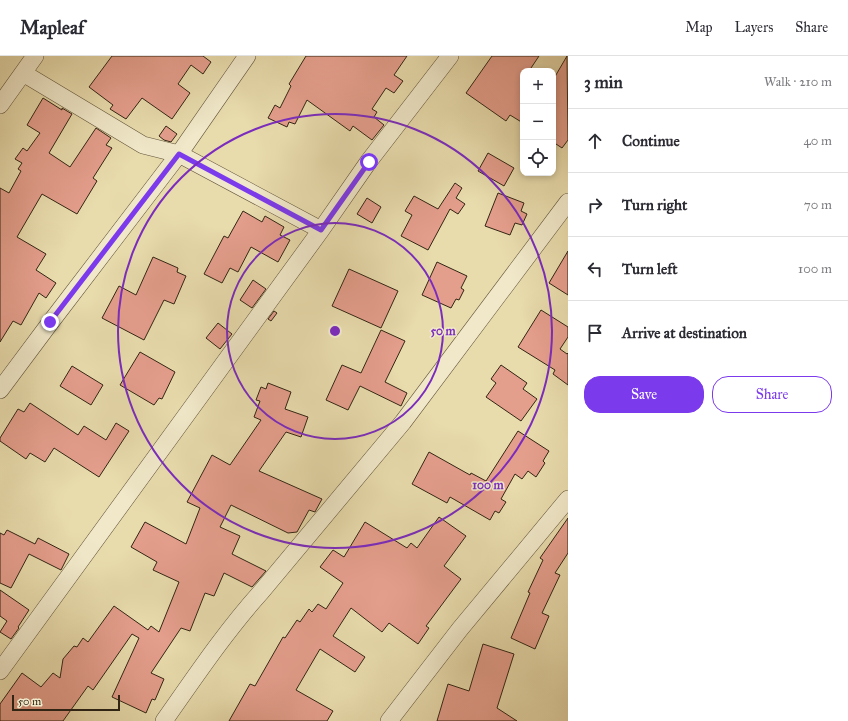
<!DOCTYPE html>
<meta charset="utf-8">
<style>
:root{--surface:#fff;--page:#f2f2f3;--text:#2b2b33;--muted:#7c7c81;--line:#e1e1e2;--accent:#7c3aed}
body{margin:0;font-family:"IM FELL Great Primer",serif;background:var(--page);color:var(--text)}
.controls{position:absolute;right:12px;top:12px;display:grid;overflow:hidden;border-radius:8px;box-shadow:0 2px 6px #0003}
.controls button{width:36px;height:36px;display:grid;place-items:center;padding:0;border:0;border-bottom:1px solid var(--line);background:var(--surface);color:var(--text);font:20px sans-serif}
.scale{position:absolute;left:12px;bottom:10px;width:108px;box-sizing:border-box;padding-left:4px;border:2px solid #322513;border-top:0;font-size:11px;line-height:14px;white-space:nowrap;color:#322513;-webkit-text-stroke:3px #f0e8c9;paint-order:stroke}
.stop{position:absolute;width:12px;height:12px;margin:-9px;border:3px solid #7c3aed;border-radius:50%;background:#fff}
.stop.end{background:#7c3aed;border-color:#fff;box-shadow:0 1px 4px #0008}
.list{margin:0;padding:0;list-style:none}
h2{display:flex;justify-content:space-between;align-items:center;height:52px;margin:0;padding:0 16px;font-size:17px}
h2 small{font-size:13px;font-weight:400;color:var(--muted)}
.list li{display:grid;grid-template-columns:26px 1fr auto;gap:12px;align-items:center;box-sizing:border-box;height:64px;padding:0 16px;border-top:1px solid var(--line)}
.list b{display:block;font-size:15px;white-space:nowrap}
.list em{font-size:13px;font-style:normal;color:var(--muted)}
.actions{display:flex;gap:8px;padding:12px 16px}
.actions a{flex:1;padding:9px 0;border:1px solid var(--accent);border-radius:16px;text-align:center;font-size:14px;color:var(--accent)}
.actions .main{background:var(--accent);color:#fff}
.icon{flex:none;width:22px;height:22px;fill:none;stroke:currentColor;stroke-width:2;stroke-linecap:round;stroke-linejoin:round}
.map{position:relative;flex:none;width:568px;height:665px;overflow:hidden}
header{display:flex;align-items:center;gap:24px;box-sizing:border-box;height:56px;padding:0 20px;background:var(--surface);border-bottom:1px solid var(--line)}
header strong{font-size:19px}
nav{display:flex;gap:22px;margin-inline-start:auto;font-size:14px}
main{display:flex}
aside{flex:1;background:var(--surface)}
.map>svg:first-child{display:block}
.building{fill:#e49e8c;stroke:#322513}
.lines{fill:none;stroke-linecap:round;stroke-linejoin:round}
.minor-casing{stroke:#605239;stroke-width:18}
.minor{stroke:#f0e8c9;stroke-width:17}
.route{stroke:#7c3aed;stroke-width:5}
.ring{fill:none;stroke:#7b2cbf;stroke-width:2}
.centre{fill:#7b2cbf;stroke:#f0e8c9;stroke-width:2}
.ring-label{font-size:12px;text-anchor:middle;font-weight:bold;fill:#7b2cbf;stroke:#f0e8c9;stroke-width:3;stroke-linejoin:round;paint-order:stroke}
</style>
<header>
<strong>Mapleaf</strong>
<nav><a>Map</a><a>Layers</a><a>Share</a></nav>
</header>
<main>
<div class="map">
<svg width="568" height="665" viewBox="0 0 568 665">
<rect width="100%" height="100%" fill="#e8dbac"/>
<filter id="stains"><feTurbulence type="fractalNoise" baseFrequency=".005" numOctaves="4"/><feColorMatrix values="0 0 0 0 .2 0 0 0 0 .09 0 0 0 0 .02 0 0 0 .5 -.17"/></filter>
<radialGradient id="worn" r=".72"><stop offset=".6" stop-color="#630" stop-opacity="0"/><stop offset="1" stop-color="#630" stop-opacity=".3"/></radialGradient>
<path class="building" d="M112,0H203L211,6L203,18L191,9L178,28L190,37L172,63L142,42L126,63L110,53L113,49L89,31Z
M306,0H407L394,19L403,25L394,37L386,32L372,53L377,56L374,61L384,69L372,84L353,70L350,75L307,44L295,68L289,66L287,71L268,62L275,49L280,52L291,30L289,28Z
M492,0H539L529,15H523V67L510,59L506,65L466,37Z
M567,0L568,84L562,92L553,86V24Z
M43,42L62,54V52L72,58L49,97L70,111L96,72L111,82L106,89L112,92L93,122L97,125L77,158L42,138L17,181L46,198L36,214L56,227L46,242L39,237L21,269L13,265L0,286V132L9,137L21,115L18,113L22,107L15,103L23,92L27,95L40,77L27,69Z
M166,70L177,78L171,86L164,84L159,80Z
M488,97L514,112L504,130L478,115Z
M455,127L462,132L456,142L465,148L458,158L450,153L428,194L401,180L412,159L405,155L414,140L438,153Z
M498,137L524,147L521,155L527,158L522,169L515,167L510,179L485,170Z
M367,142L381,151L372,167L357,158Z
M243,155L262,166L265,160L284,171L280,179L290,184L278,206L251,191L238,216L230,212L222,227L204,218L224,180L228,182Z
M568,195V239L549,227Z
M153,201L178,212L177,216L186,220L174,248L164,244L144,284L102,262L119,230L136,239Z
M437,206L467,220L461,232L464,234L459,244L456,243L451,252L422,239Z
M349,213L398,235L381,272L332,250Z
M253,224L266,233L252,252L240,244Z
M541,254L568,271V281L560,293L567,298L568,297V329L553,318L555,314L518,291Z
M274,255L277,257L271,265L268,263Z
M218,267L232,278L220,293L206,282Z
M381,274L405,285L385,326L407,337L401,350L360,330L348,354L326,344L342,309L361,317Z
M140,296L175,316L162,343L159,342L154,349L120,329Z
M501,309L527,327L523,333L537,343L521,365L486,341L496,327L491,323Z
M72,310L103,329L91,349L60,330Z
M268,327L291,336L285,353L308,361L301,381L286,376L259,415L322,443L316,454L315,456L309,454L297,476L288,477L231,449L220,471L240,480L232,498L266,515L252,531L224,517L214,540L205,537L190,575L181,572L151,617L164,623L155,644L152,643L146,657L112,641L139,582L132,578L93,634L88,630L63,665H0V648L22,617L41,631L53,617L60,622L63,603L74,590L77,591L83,582L88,586L114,550L148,574L151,570L159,576L179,526L153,514L157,506L131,491L145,466L186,488L200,452L187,446L212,399L230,409L261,364L254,361L260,345L256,344L261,331L266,333Z
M30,347L78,379L84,370L106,384L116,367L129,375L99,421L54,392L45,406L30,397L26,403L0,385V382L18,353L24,356Z
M518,375L549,395L543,405L545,407L536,421L528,415L522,423L515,418L501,443L506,446L499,457L495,455L490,464L450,441L447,447L412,428L429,396L470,419L471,417L486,425Z
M439,461L466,480L444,510L461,523L426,570L429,572L418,588L389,567L382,576L351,552L333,580L365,601L355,616L320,593L296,634L333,655L327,665H229L250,628L255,630L283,581L285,582L297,564L300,566L309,553L312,556L318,548L326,553L343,527L320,511L333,494L344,501L365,466L407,492L411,487L417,492Z
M568,462V497L555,517L560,519L542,557L549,560L535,593L511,582L530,537L528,536L543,504L540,502Z
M7,474L35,488L38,482L69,498L61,514L29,498L11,532L0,527V477L4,479Z
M0,534L29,554L18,571L19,572L11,583L0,576L7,565L0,560Z
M483,588L514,598L497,652L517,665H437L448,628L469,635Z"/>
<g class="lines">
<g class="minor-casing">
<path id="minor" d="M23,17L143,89L179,98L321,174
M0,49L35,0
M0,334L50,267L179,98L247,0
M0,615L321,174L369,105L450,0
M164,665C195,621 225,576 261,536L403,366L568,146
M389,665L460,573L568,443"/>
</g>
<use href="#minor" class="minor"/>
</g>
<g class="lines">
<path class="route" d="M50,266L179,98L321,174L369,106"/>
</g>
<g class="ring">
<circle cx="335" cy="275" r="108"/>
<circle cx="335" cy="275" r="217"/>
</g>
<circle cx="335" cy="275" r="6" class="centre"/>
<g class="ring-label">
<text x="443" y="279">50 m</text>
<text x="488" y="433">100 m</text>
</g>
<rect width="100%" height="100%" filter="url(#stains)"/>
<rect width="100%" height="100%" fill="url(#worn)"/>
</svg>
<div class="controls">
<button>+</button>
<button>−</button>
<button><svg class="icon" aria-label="locate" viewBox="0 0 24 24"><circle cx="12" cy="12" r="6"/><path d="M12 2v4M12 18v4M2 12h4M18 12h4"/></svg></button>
</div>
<div class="scale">50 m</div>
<div class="stop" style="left:369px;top:106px"></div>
<div class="stop end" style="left:50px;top:266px"></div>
</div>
<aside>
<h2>3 min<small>Walk · 210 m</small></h2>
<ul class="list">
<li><svg class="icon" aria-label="ahead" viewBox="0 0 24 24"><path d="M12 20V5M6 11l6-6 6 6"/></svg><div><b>Continue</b></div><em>40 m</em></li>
<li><svg class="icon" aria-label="right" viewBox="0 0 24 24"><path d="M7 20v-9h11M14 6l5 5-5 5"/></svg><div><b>Turn right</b></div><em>70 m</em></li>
<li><svg class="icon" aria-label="left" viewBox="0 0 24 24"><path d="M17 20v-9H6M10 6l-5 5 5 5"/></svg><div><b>Turn left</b></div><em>100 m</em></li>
<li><svg class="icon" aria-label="arrive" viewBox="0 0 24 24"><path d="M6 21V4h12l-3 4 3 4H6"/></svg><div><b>Arrive at destination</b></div></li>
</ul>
<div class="actions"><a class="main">Save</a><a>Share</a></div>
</aside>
</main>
